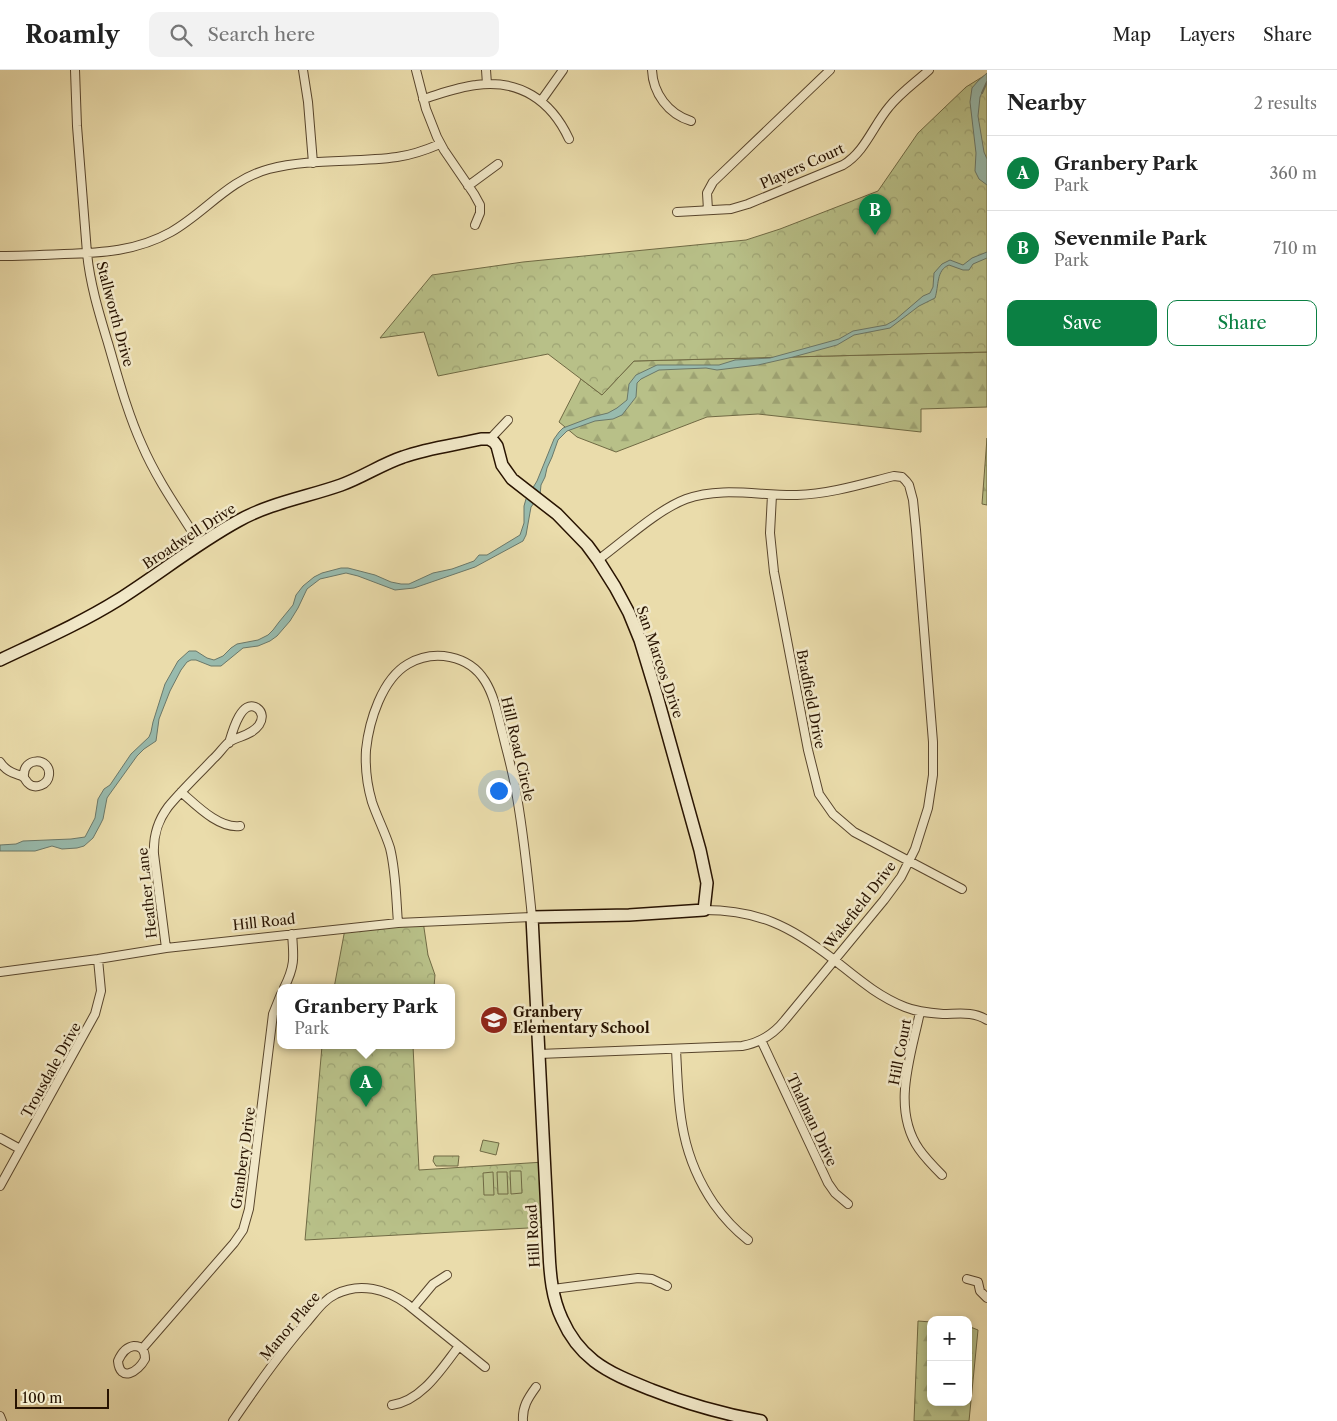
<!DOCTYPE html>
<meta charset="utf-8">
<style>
:root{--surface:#fff;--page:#f2f2f2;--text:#222;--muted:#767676;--line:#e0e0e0;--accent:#0b8043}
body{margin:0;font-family:"Libre Caslon Text",serif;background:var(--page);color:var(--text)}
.controls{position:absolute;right:15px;bottom:15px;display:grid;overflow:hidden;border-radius:10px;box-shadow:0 2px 8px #0003}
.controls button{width:45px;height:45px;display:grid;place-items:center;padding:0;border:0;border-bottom:1px solid var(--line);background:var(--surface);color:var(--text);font:25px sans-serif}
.scale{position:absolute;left:15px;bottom:12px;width:94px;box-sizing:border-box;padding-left:5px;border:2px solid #281301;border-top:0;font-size:14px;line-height:18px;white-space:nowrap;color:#281301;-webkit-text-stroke:4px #f1e8c8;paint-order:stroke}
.you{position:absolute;left:498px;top:720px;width:18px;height:18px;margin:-12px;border:4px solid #fff;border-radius:50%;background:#1a73e8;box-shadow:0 0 0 8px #1a73e833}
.badge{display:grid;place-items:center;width:32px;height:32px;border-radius:50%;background:var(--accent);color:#fff;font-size:16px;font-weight:700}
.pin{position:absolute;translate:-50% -41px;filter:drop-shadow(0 1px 2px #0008)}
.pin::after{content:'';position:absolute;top:26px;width:18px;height:15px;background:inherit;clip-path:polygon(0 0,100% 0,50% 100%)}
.popup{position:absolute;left:277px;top:914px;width:178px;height:65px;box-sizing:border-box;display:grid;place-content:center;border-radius:10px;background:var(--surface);filter:drop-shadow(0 1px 4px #0005);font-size:16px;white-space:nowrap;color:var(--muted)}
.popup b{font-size:19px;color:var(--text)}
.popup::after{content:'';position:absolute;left:50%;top:100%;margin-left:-10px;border:10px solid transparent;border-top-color:var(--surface)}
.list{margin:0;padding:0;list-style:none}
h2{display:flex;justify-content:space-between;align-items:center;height:65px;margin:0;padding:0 20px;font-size:21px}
h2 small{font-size:16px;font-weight:400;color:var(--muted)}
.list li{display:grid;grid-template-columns:32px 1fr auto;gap:15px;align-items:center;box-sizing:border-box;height:75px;padding:0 20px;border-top:1px solid var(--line)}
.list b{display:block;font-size:19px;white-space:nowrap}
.list p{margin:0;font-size:16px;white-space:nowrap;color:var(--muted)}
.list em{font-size:16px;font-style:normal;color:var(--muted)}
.actions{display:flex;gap:10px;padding:15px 20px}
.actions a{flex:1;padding:11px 0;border:1px solid var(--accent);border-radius:10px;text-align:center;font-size:18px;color:var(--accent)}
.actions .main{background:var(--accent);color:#fff}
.icon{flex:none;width:28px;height:28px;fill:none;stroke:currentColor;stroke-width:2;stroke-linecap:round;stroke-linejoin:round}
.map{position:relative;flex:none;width:987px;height:1351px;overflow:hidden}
header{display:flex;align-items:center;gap:30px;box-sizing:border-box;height:70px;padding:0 25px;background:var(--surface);border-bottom:1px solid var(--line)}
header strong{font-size:24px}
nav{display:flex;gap:28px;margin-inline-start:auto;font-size:18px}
.search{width:350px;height:45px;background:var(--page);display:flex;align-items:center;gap:12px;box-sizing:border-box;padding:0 18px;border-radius:10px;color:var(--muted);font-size:19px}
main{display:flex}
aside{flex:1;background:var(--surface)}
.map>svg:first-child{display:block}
.forest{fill:url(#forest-firs);stroke:#706a44}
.park{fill:url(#park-crowns);stroke:#706a44}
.garden{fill:#b8c088;stroke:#706a44}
.water{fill:#98bbae;stroke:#6b7869}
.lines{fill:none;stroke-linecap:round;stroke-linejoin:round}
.stream{stroke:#6b7869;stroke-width:2}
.street-casing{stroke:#58452c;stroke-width:10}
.secondary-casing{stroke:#281301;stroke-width:14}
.street{stroke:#f1e8c8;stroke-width:8}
.secondary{stroke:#f1e8c8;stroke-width:11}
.labels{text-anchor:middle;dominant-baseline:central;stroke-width:5;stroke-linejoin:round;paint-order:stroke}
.street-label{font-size:14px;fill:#281301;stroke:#f1e8c8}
.poi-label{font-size:14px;font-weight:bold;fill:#281301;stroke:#f1e8c8;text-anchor:start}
</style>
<header>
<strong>Roamly</strong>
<div class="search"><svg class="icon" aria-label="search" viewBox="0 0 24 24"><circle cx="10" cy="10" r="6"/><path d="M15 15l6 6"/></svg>Search here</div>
<nav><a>Map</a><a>Layers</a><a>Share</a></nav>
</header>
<main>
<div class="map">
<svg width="987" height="1351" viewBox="0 0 987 1351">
<defs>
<pattern id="forest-firs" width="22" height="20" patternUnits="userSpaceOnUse" patternTransform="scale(1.25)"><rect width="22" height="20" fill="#b8c088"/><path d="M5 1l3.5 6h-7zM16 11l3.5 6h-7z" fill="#9ea474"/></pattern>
<pattern id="park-crowns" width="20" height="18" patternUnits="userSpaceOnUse" patternTransform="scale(1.25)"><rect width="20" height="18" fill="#b8c088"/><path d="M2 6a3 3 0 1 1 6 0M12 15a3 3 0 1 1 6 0" fill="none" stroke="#9ea474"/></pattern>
</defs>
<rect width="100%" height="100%" fill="#eadcab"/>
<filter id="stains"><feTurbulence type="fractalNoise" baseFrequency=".004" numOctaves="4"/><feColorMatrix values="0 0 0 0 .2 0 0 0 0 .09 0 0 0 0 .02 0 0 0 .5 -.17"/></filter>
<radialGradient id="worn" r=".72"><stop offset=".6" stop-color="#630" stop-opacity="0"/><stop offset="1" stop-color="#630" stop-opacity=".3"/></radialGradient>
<path class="forest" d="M987,282V337L921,339V362L758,344L707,347L616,382L577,367L559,352L581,309L602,325L634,291Z
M987,368V435L982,434Z
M918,1251L931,1252V1332H968V1256L978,1260L969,1351H914Z"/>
<path class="park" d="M987,4V282L634,291L602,325L548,284L438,306L424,262L380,268L432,205L523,192L746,170L780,159L878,121L918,63L966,17Z
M423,851L428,885L435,905L434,917L410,918H334L345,859Z
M322,976H413L419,1100L544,1092L547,1157L305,1170Z
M434,1086H459L458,1095V1096H436L433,1091Z"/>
<path class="garden" d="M483,1070L499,1073L496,1085L480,1081Z
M510,1101H521L522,1123L511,1124Z
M493,1102L494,1125H484L483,1103Z
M497,1102H507L508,1124H498Z"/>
<path class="water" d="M987,3V12L980,27L978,46L984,82L987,89V115L979,109L975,101L976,83L970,32L972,18L978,11Z
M987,182V188L973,194L969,200H963L949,195C936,200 939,216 935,228L919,236L890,258L854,265L837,275L793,287L758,295L717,300L706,298L659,300L641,309L637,313L636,327L622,345L613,349L595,351L567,361L558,370L552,387L547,398L545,407L541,415L540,425L531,437L526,465L523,471L475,497L414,518L395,520L358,506L346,503L320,509L307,519L298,538L290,551L277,566L270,571L258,576L243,578L221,596H211L196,590H191L187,592L181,600L170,621L159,649L156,671L144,679L137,686L109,725L107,728L103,749L100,755L93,768L84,776L77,778L62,779L52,776L35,781H0V775L16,774L23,771L71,769L85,767L95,748L98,729L104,719L110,715L131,684L149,667L151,662L153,652L165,614L178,591L189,581H196L207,588L214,590L223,586L231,578L237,574L258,570L268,565L273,560L279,552L293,535L296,525L303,516L314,507L322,503L341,498H348L375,505L391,512L401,514H409L433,503L452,499L474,491L479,485H487L520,465L524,453V436L526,429L537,411L554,369L559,362L563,358L592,347L608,343L617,338L627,330L629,314L636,305L657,295H719L735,290L770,288L839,269L853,261L886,255L895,250L923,226L930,223L933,217L934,203L942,194L950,190L963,195L972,188Z"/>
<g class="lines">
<path class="stream" d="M982,23L987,12"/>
<g class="street-casing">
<path id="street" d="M75,0L77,56L87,183C90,214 99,243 108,273C118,307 127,342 142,375C157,410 180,442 200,474
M303,0L308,32L313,93
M416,0L426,39L437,67L444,80L474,124L480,135V143L475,155
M486,0L487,14
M652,0C653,23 668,44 691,51
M423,29C440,24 458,17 476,15C519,9 551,30 569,69
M541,31L563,0
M468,116L498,94
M708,140L707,123L713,112L830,0
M677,142L731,139L748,134L843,95C865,82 873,56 889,37C900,23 916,12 929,0
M0,186C21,186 43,185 64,184C102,183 137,181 171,162C206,142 228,110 269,99C311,88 355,93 397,87C412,85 426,80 440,74
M490,369L508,350
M772,425L770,463L774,502L808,680L819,724L833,744L854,762L962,819
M0,692C4,698 9,702 16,704C18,705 21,705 23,707C25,708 26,711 28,713C35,720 48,715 49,705C51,687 22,686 24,707
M181,722C196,735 219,759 240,756
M704,840C758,840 790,856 833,889C856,907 877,926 905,937C917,942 930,943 943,944C958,944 973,941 987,950
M166,878L154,784C153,766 157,752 168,737C182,720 198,705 213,689C219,684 223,677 229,672C239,666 252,665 259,655C263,649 263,642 257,638C241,628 232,663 229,673
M0,902L98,889L166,878L398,853L532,847C528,807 524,767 517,727C514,706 508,686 503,665C498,647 495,627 485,611C469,585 434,579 408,594C382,609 369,651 366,680C365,697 367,715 372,732C377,747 385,762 390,778C396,802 396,828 398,853
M284,918C295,896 294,888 292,864
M920,942C911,986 891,1038 919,1079C926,1089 934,1097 942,1105
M761,970L828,1113L835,1123L848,1134
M676,979C679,1038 679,1083 714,1134C724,1148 735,1160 748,1170
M539,984L742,976C759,973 774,964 785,950L884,830L901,807L915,779L928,738L933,705V672L916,460L913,430L909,415L906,411L902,407L894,406C862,414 830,424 797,425C760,426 722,416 686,429C657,440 624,471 598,490
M0,1068L20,1079
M0,1116L95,944L101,921L98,889
M967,1209L978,1212L980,1221L987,1228
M553,1219L638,1208L652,1209L667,1216
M413,1238L433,1214L447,1205
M134,1276C142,1276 145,1281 145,1289C138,1302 120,1313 118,1291C121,1284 126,1277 134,1276Z
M142,1279L234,1173L243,1160L249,1139L273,944L281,924
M392,1335C422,1331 442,1298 459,1276
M0,1346L2,1351
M233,1351C256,1317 279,1284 306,1253C315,1243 323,1230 336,1224C360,1212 386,1219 407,1234L485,1297
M523,1351C522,1337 528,1328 536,1317"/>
</g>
<g class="secondary-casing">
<path id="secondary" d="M0,590C40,571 81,553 118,530C159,504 196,474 238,451C270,433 307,427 341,415C363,407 382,394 403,387C428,378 455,375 481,369H489L494,372L497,376L502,395L512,409L557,444L587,475L598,490L615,517L629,543L640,570L657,626L700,780L707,813L704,840L629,845L532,847L549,1182C550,1205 552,1228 562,1249C569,1265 580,1280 594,1291C611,1304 632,1312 652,1320C687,1334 724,1344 761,1351"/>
</g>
<use href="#street" class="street"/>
<use href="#secondary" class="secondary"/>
</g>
<defs>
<g id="school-disc" transform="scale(1.4375)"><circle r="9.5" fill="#8f2418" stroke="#f1e8c8"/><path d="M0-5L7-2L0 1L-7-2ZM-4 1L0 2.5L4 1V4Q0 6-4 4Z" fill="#fff"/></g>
</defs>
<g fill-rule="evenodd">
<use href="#school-disc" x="494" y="950"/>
</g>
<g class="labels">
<g class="street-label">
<text transform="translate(802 96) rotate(-24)">Players Court</text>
<text transform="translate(115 244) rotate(75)">Stallworth Drive</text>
<text transform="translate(189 466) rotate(-33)">Broadwell Drive</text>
<text transform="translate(660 592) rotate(71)">San Marcos Drive</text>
<text transform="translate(811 629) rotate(79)">Bradfield Drive</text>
<text transform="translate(518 679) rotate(77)">Hill Road Circle</text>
<text transform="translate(147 823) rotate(-96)">Heather Lane</text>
<text transform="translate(860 835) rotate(-52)">Wakefield Drive</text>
<text transform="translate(264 852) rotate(-6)">Hill Road</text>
<text transform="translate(900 982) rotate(-79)">Hill Court</text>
<text transform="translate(51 1000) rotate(-61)">Trousdale Drive</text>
<text transform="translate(812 1050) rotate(65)">Thalman Drive</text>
<text transform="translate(243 1088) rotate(-82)">Granbery Drive</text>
<text transform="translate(533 1166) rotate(-93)">Hill Road</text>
<text transform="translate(290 1256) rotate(-50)">Manor Place</text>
</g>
<g class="poi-label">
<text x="513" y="942">Granbery<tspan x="513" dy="16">Elementary School</tspan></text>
</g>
</g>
<rect width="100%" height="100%" filter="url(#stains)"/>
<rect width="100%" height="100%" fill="url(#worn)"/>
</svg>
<div class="controls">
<button>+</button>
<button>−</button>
</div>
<div class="scale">100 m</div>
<div class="you"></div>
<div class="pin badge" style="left:366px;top:1037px">A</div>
<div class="popup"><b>Granbery Park</b>Park</div>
<div class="pin badge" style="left:875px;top:165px">B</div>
</div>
<aside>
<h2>Nearby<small>2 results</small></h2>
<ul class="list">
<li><span class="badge">A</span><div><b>Granbery Park</b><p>Park</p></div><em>360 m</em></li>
<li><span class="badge">B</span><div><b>Sevenmile Park</b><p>Park</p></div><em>710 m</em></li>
</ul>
<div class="actions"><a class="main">Save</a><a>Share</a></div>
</aside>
</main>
